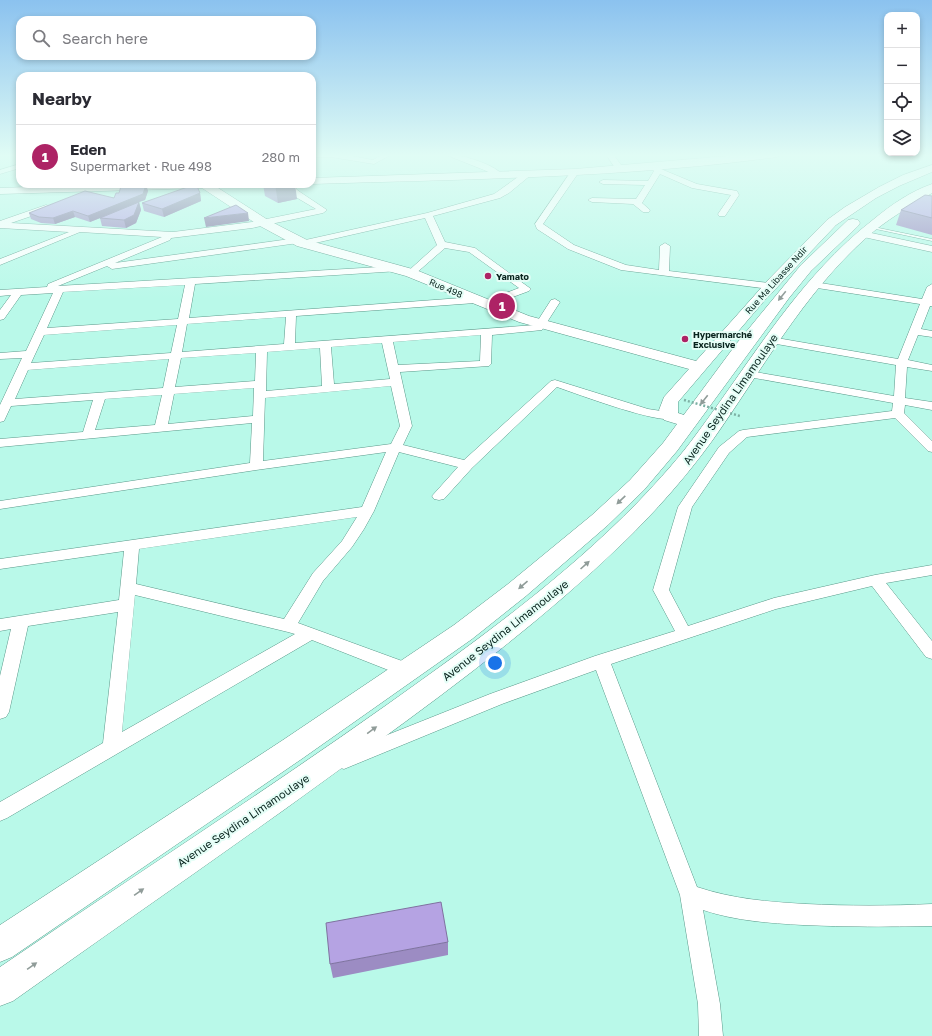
<!DOCTYPE html>
<meta charset="utf-8">
<style>
:root{--surface:#fff;--page:#f7f7f7;--text:#2b2b33;--muted:#7c7c81;--line:#e1e1e2;--accent:#ad2365}
body{margin:0;font-family:"Golos Text",sans-serif;background:var(--page);color:var(--text)}
.controls{position:absolute;right:12px;top:12px;display:grid;overflow:hidden;border-radius:8px;box-shadow:0 2px 6px #0003}
.controls button{width:36px;height:36px;display:grid;place-items:center;padding:0;border:0;border-bottom:1px solid var(--line);background:var(--surface);color:var(--text);font:20px sans-serif}
.you{position:absolute;left:495px;top:663px;width:14px;height:14px;margin:-10px;border:3px solid #fff;border-radius:50%;background:#1a73e8;box-shadow:0 0 0 6px #1a73e833}
.badge{display:grid;place-items:center;width:26px;height:26px;border-radius:50%;background:var(--accent);color:#fff;font-size:13px;font-weight:700}
.pin{position:absolute;translate:-50% -50%;border:2px solid #fff;box-shadow:0 1px 4px #0006}
.list{margin:0;padding:0;list-style:none}
h2{display:flex;justify-content:space-between;align-items:center;height:52px;margin:0;padding:0 16px;font-size:17px}
h2 small{font-size:13px;font-weight:400;color:var(--muted)}
.list li{display:grid;grid-template-columns:26px 1fr auto;gap:12px;align-items:center;box-sizing:border-box;height:64px;padding:0 16px;border-top:1px solid var(--line)}
.list b{display:block;font-size:15px;white-space:nowrap}
.list p{margin:0;font-size:13px;white-space:nowrap;color:var(--muted)}
.list em{font-size:13px;font-style:normal;color:var(--muted)}
.icon{flex:none;width:22px;height:22px;fill:none;stroke:currentColor;stroke-width:2;stroke-linecap:round;stroke-linejoin:round}
.map{position:relative;flex:none;width:932px;height:1036px;overflow:hidden}
.search{position:absolute;background:var(--surface);box-shadow:0 2px 6px #0003;left:16px;top:16px;width:300px;height:44px;display:flex;align-items:center;gap:10px;box-sizing:border-box;padding:0 14px;border-radius:12px;color:var(--muted);font-size:15px}
.panel{position:absolute;background:var(--surface);box-shadow:0 2px 6px #0003;left:16px;top:72px;width:300px;height:116px;border-radius:12px}
.map>svg:first-child{display:block}
.lines{fill:none;stroke-linecap:round;stroke-linejoin:round}
.lane-casing{stroke:#5a998a;stroke-width:1}
.street-casing{stroke:#5a998a;stroke-width:1}
.secondary-casing{stroke:#5a998a;stroke-width:1}
.highway-casing{stroke:#5a998a;stroke-width:1}
.lane{fill:#fff;fill-rule:evenodd}
.street{fill:#fff;fill-rule:evenodd}
.secondary{fill:#fff;fill-rule:evenodd}
.highway{fill:#fff;fill-rule:evenodd}
.path-bridge{stroke:#7db0a4;stroke-width:2.5;stroke-dasharray:2 2;stroke-linecap:butt}
.wall{fill:#9c8cc3}
.shaded-wall{fill:#7f729f}
.building{fill:#b5a3e3;stroke:#7f729f}
.oneway{fill:#909c99}
.poi-dot{fill:#ad2365;stroke:#e5fef7;stroke-width:1.5}
.labels{text-anchor:middle;dominant-baseline:central;stroke-width:4;stroke-linejoin:round;paint-order:stroke}
.far-poi-label{font-size:9px;font-weight:bold;fill:#08231d;stroke:#e5fef7;text-anchor:start}
.far-street-label{font-size:9px;fill:#08231d;stroke:#e5fef7}
.street-label{font-size:11px;fill:#08231d;stroke:#e5fef7}
</style>
<div class="map">
<svg width="932" height="1036" viewBox="0 0 932 1036">
<rect width="100%" height="100%" fill="#b9f9e9"/>
<g class="lines">
<g class="lane-casing">
<path id="lane" d="M869,226L932,239V241L871,228H869Z"/>
</g>
<g class="street-casing">
<path id="street" d="M312,154H341L373,160L383,154H392L374,164L331,157H312Z
M444,154C460,154 492,163 503,175L499,177L484,170Z
M606,154H613L624,169L623,171H617Z
M20,164V168L0,174V170Z
M651,165H657L661,169L697,184L737,191L739,195L725,216H719L718,214L731,195L692,188L660,174L642,203L650,210L649,212H643L633,204L592,202L588,200L592,198L636,199L645,185L603,184L599,182L603,180L648,181L654,171L650,167Z
M572,170H578L579,172L543,224L574,245L626,265L659,270L660,246L665,243L670,246L669,271L769,283L774,286L769,289L621,270L568,249L537,229L535,224Z
M525,172H531L532,174L509,193L500,198L433,216L445,242L475,248L531,289L529,291L486,307L482,306L481,304L482,302L519,288L469,252L445,248L414,275H408L406,273L437,245L425,218L302,246L298,243L112,269L107,266L58,286L396,266L399,267L401,269L399,271L195,284L189,318L475,297L480,300L475,303L296,316L295,343L535,325L551,300L555,299L560,302L542,330L492,335L491,364L489,366L400,372L412,426L403,445L464,460L551,381L555,380L648,409L674,413L676,416L674,419C655,423 580,395 557,387L472,468L444,499L439,500L434,499L432,496L458,467L399,452L374,511L364,529L352,547L323,581L298,623L413,665L415,670L413,675L407,677L401,675L312,640L7,818L0,821V802L103,743L118,612L28,626L9,712L6,717L0,719V676L11,629L0,631V619L119,600L124,551L0,569V559L362,507L386,452L256,470L0,509V501L250,463L252,423L0,447V439L83,432L93,400L11,406L4,421L0,422V405L22,358L0,359V353L26,351L53,293L21,295L4,319L0,320V310L11,295L0,296V290L47,287L48,284L162,237L80,232L0,265V259L69,232L0,228V221L46,205L49,206L50,208L49,210L11,223L173,232L252,222L316,209L294,196L288,189L289,184H297L296,189L300,192L327,210L323,213L252,228L171,238L170,240L115,263L297,238L301,241L427,213L494,194ZM185,285L178,319L47,328L63,292ZM286,317L284,344L182,352L187,324ZM177,325L171,353L31,363L44,335ZM481,335L480,361L398,365L393,342ZM382,343L390,379L334,384L331,347ZM320,348L322,386L266,391L267,352ZM256,353L255,381L175,387L181,358ZM169,359L163,388L15,399L28,370ZM391,386L400,426L391,444L263,461L265,398ZM254,388L253,416L168,424L174,394ZM162,395L155,425L95,430L105,399ZM357,517L342,541L313,573L284,619L136,584L139,549ZM135,595L288,632L295,634L122,732Z
M862,231L932,246V252L859,236L858,234Z
M814,282L922,299L927,287L932,284V306H930L921,329L932,331V337L918,335L908,360L932,365V371L907,367L905,398L932,402V410L905,405L904,413L932,441V452L928,451L895,418L747,437L729,453L692,507L669,590L688,626L774,598L875,575L932,565V575L886,583L932,641V659L926,657L872,586L776,609L611,664L697,887C733,899 769,902 806,904C848,906 890,906 932,904V926C888,927 847,927 803,925C769,923 736,921 703,910L720,1004L723,1036H699L698,1004L680,895L596,670L502,704L344,769L337,767L335,761L337,755L490,694L595,656L675,631L653,590L678,507L719,447L739,431L743,430L892,411L893,403L749,377L745,376L743,374L745,372L749,371L894,396L896,365L771,343L766,340L771,337L898,359L920,304L811,287L809,285L811,283Z"/>
</g>
<g class="secondary-casing">
<path id="secondary" d="M751,154H782L777,157C623,178 467,179 312,184H311H312V178L575,169Z
M932,165V172L899,186L876,198L836,225L764,301L678,402V413L693,418L696,422L693,426L687,427L664,420L659,410L664,397L689,369L519,322L406,276L297,246L260,226L202,188L0,194V188L108,184H217L215,186L268,220L307,240L416,270L529,316L696,361L770,278L827,220L845,207L879,187L903,175Z"/>
</g>
<g class="highway-casing">
<path id="highway" d="M932,184V193C909,207 886,220 866,238C802,295 761,372 712,441C686,477 655,512 623,543C545,618 459,683 372,746C254,833 132,916 13,1001L0,1006V967C129,879 261,794 388,704C475,642 563,579 638,502C659,480 680,457 698,432C753,358 800,276 874,219C891,205 911,191 932,184Z
M853,219L858,220L860,223L858,226L811,271L789,298L677,451L644,490L608,525L526,596L472,639L303,758L12,957L0,962V925L283,740L454,625L508,584L592,515L630,480L663,443L737,343L801,265L848,220Z"/>
</g>
<use href="#lane" class="lane"/>
<use href="#street" class="street"/>
<use href="#secondary" class="secondary"/>
<use href="#highway" class="highway"/>
<path class="path-bridge" d="M684,400L740,416"/>
</g>
<path class="wall" d="M263,184H275V187L297,199L278,203L265,196Z
M146,185L148,191L145,200L139,202L141,210L136,223L126,228L102,226L100,218L111,214L90,222L75,217L55,224L41,223L31,219L29,213L114,198Z
M200,193L201,201L164,217L144,211L142,203Z
M932,196V235L896,225L901,210Z
M448,942V955L333,978L330,964Z"/>
<path class="shaded-wall" d="M275,184H295L297,199L278,203Z
M146,185L148,191L145,200L139,202L141,210L136,223L126,228L124,220L139,202L90,222L88,216Z
M200,193L201,201L164,217L162,209Z
M73,211L75,217L55,224L53,218Z
M248,213L249,221L206,227L204,218Z"/>
<path class="building" d="M196,184L200,193L162,209L142,203Z
M146,185L143,194L88,216L73,211L53,218L39,217L29,213L85,191L114,198L116,193H119L121,186Z
M925,195L932,196V218L901,210Z
M139,202L134,215L124,220L100,218Z
M236,205L248,213L204,218Z
M441,902L448,942L330,964L326,923Z"/>
<defs><path id="oneway-solid" d="M-6-.8H1V-3.2L6.5 0L1 3.2V.8H-6Z"/></defs>
<g class="oneway">
<use href="#oneway-solid" transform="translate(782 296) rotate(129)"/>
<use href="#oneway-solid" transform="translate(704 400) rotate(128)"/>
<use href="#oneway-solid" transform="translate(621 500) rotate(136)"/>
<use href="#oneway-solid" transform="translate(585 565) rotate(-42)"/>
<use href="#oneway-solid" transform="translate(523 585) rotate(139)"/>
<use href="#oneway-solid" transform="translate(372 730) rotate(-36)"/>
<use href="#oneway-solid" transform="translate(139 892) rotate(-35)"/>
<use href="#oneway-solid" transform="translate(32 966) rotate(-35)"/>
</g>
<linearGradient id="sky" x2="0" y2="1"><stop stop-color="#8bc2ef"/><stop offset="0.52" stop-color="#e0fcf5"/><stop offset="1" stop-color="#e0fcf5" stop-opacity="0"/></linearGradient>
<rect width="932" height="299" fill="url(#sky)"/>
<g class="poi-dot">
<circle cx="488" cy="276" r="4"/>
<circle cx="685" cy="339" r="4"/>
</g>
<g class="labels">
<g class="far-poi-label">
<text x="496" y="276">Yamato</text>
<text x="693" y="334">Hypermarché<tspan x="693" dy="10">Exclusive</tspan></text>
</g>
<g class="far-street-label">
<text transform="translate(776 280) rotate(-48)">Rue Ma Libasse Ndir</text>
<text transform="translate(446 288) rotate(23)">Rue 498</text>
</g>
<g class="street-label">
<text transform="translate(730 399) rotate(-55)">Avenue Seydina Limamoulaye</text>
<text transform="translate(505 630) rotate(-38)">Avenue Seydina Limamoulaye</text>
<text transform="translate(243 820) rotate(-34)">Avenue Seydina Limamoulaye</text>
</g>
</g>
</svg>
<div class="controls">
<button>+</button>
<button>−</button>
<button><svg class="icon" aria-label="locate" viewBox="0 0 24 24"><circle cx="12" cy="12" r="6"/><path d="M12 2v4M12 18v4M2 12h4M18 12h4"/></svg></button>
<button><svg class="icon" aria-label="layers" viewBox="0 0 24 24"><path d="M12 4l9 5-9 5-9-5zM3 14l9 5 9-5"/></svg></button>
</div>
<div class="you"></div>
<div class="pin badge" style="left:502px;top:306px">1</div>
<div class="search"><svg class="icon" aria-label="search" viewBox="0 0 24 24"><circle cx="10" cy="10" r="6"/><path d="M15 15l6 6"/></svg>Search here</div>
<section class="panel">
<h2>Nearby<small></small></h2>
<ul class="list">
<li><span class="badge">1</span><div><b>Eden</b><p>Supermarket · Rue 498</p></div><em>280 m</em></li>
</ul>
</section>
</div>
